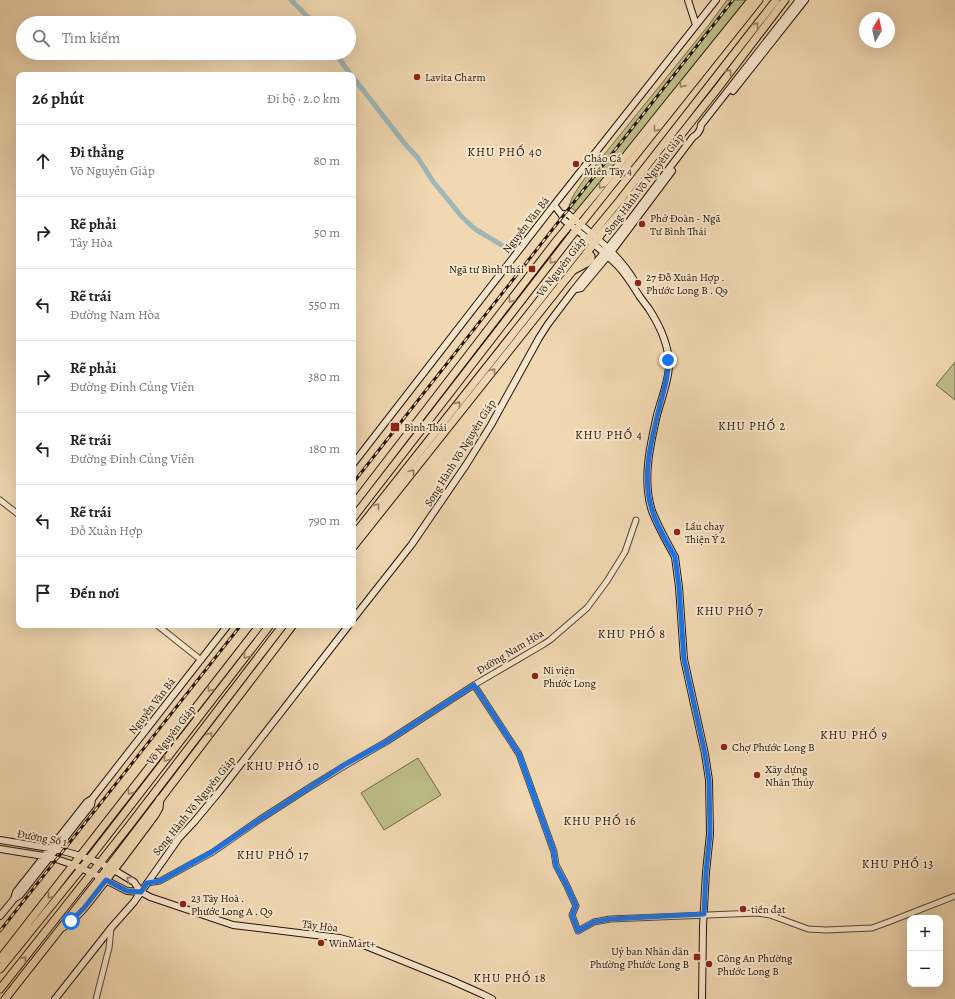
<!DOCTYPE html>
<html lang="vi">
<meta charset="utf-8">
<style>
:root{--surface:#fff;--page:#f6f6f6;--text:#222;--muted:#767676;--line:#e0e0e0}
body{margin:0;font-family:Alegreya,serif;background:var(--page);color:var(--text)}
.controls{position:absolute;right:12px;bottom:12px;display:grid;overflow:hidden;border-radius:8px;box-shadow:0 4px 16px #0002}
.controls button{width:36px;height:36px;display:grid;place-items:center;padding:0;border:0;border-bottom:1px solid var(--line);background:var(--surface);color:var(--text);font:20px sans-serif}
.compass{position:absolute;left:859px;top:12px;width:36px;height:36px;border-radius:50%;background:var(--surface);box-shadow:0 4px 16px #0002;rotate:9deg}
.stop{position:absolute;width:12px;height:12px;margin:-9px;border:3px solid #1a73e8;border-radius:50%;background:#fff}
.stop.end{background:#1a73e8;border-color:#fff;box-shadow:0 1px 4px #0008}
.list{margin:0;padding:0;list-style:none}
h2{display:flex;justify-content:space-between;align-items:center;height:52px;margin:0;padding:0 16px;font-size:17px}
h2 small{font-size:13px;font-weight:400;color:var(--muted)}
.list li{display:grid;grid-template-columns:26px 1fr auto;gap:12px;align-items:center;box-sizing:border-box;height:72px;padding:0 16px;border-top:1px solid var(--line)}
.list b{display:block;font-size:15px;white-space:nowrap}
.list p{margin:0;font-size:13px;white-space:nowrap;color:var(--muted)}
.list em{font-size:13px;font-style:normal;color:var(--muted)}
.icon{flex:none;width:22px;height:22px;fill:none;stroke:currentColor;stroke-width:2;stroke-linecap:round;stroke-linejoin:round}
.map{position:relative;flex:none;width:955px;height:999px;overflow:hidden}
.search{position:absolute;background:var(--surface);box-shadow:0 4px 16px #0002;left:16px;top:16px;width:340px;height:44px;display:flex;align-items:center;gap:10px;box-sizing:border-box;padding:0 14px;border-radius:22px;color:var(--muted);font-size:15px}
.panel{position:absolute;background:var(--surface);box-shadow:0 4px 16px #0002;left:16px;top:72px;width:340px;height:556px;border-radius:8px}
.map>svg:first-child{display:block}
.green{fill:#bebe89;stroke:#706947}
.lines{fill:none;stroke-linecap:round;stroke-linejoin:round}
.canal{stroke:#9fb7b7;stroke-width:5}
.tertiary-casing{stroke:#564530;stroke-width:7}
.secondary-casing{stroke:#231405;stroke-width:8}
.primary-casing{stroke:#231405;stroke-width:9}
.trunk-casing{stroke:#231405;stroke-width:9}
.tertiary{stroke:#f6e6cd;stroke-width:5}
.secondary{stroke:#f6e6cd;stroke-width:6}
.primary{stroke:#f1d8b2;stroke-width:7}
.trunk{stroke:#f1d8b2;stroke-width:7}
.rail-casing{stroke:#231405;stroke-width:3}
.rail{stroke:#f6e6cd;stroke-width:1.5;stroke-dasharray:4.5;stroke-linecap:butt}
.oneway{stroke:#948064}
.oneway2{stroke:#978873}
.route{stroke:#1a73e8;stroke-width:5}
.poi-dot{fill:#8f2418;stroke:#f6e6cd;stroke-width:1.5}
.labels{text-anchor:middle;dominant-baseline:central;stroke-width:4;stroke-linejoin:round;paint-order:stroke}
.poi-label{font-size:11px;fill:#231405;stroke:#f6e6cd;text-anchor:start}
.street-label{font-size:11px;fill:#231405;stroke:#f6e6cd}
.neighbourhood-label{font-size:12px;letter-spacing:1px;fill:#231405;stroke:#f6e6cd}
</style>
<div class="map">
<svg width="955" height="999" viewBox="0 0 955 999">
<rect width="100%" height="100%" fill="#f1d8b2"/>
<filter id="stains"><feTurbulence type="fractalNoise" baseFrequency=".005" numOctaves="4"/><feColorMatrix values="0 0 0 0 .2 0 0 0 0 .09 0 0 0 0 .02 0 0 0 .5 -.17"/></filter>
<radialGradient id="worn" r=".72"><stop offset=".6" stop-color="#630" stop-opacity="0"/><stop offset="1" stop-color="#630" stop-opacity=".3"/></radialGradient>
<path class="green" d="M727,0H746L577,212L569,206L573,196L582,182L708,26Z
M955,362V400L936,385Z
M418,758L441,795L384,830L361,793Z"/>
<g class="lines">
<path class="canal" d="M291,0L314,23
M335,53L351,75
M353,77L405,144L418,158L432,180L462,217L475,229L513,252"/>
<g class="tertiary-casing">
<path id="tertiary" d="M0,500L19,515
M157,625L201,660
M474,685L519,754L554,852L556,865L566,884L576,906L572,915L578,931L594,922L610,919L757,913L770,915L808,929L826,930L872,928L891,921L955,896
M147,883L160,881L213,852L259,820L307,789L346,765L386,742L474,685L544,644L550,640L587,608L607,581L625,552L636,520
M96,999L109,948L111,928"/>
</g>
<g class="secondary-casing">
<path id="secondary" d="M688,0L696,25
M733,91L805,0
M554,205L561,214L564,220C582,234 601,249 617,265C626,274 633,286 640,297C643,301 646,305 649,309C660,326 669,345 669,365C669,380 661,400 657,415C650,446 642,480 652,511C658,527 667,542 675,557L679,587L684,659L705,754L709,780L710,834L706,872L703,926L702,999
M561,214H568C593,235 619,254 635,282
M576,289L581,288L612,251L672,171
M353,464L554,205L716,0
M353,619L412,544L466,465L491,425L539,338L548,324L573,291L627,224L693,137C697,135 701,130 701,125L799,0
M0,840L55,849L81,856L100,863L114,870L134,882L141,892L150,897L233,925L340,938L361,944L453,981L482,994L492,999
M0,849L44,856L56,859L74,865L92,873L127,891L141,892
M14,899L16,892L87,802L92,799
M0,916L14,899L20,895L91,805L92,799L228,625
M55,999L111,928L134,902L179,838L194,822L219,792L349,625"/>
</g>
<g class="primary-casing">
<path id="primary" d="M574,270L587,263L591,259V256L588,252
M63,927C80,916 91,899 103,884C121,861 138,838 155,815L159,808L160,799"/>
</g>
<g class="trunk-casing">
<path id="trunk" d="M353,505L557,240L609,177L660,113L751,0
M353,518L576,230L759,0
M353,536L592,234L620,200L776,0
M353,547L582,259L602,233L619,213L718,88L785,0
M0,959L260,625
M0,969L89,859L270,625
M0,989L129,826L283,625
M5,999L101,877L293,625"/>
</g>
<use href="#tertiary" class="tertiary"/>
<use href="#secondary" class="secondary"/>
<use href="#primary" class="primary"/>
<use href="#trunk" class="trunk"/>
<g class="rail-casing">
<path id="rail" d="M353,483L733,0
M0,931L241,625"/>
</g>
<use href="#rail" class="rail"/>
</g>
<defs><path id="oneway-chevron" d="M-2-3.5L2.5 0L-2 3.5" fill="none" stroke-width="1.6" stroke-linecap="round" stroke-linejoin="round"/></defs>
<g class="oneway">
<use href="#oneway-chevron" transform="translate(756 25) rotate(-52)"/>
<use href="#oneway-chevron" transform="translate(729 72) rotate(-53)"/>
<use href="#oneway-chevron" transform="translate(682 85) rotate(129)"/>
<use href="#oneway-chevron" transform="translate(656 129) rotate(128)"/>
<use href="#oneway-chevron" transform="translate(601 186) rotate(130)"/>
<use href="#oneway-chevron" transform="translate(552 261) rotate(128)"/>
<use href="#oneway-chevron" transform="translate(511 300) rotate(127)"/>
<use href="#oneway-chevron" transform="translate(493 371) rotate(-52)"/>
<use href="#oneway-chevron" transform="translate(458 404) rotate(-51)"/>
<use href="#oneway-chevron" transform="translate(412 472) rotate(-52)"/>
<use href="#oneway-chevron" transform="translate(377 506) rotate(-52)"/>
<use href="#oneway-chevron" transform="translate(246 656) rotate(128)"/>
<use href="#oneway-chevron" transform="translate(210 689) rotate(128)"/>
<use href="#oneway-chevron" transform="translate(210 735) rotate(-53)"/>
<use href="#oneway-chevron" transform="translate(166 759) rotate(128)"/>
<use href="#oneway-chevron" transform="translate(130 792) rotate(128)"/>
<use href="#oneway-chevron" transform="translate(50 896) rotate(128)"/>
<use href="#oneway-chevron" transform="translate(24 959) rotate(-52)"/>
</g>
<use class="oneway2" href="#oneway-chevron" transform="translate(129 879) rotate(-146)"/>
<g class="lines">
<path class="route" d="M71,921L84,908L106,880L127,891L141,892L147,883L160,881L212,852L259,820L346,764L386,742L474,685L519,754L554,852L556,866L566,884L576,906L572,915L578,931L594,922L610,919L704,914L706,872L710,834L709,780L705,754L684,659L679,587L675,557C667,542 657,527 652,510C642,479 650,447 657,417C661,398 669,379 668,360"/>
</g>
<g class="poi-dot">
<circle cx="417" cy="77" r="4"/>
<circle cx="576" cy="164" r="4"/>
<circle cx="642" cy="224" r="4"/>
<rect x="528" y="265" width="8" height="8" rx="2"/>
<circle cx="638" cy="283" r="4"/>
<rect x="390" y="422" width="10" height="10" rx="2"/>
<circle cx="677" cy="532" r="4"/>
<circle cx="535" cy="676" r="4"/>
<circle cx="724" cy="747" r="4"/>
<circle cx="757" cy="775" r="4"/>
<circle cx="183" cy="904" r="4"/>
<circle cx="743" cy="909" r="4"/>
<circle cx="321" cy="943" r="4"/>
<rect x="693" y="953" width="8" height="8" rx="2"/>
<circle cx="709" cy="964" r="4"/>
</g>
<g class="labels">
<g class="poi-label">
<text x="425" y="77">Lavita Charm</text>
<text x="584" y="158">Cháo Cá<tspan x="584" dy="13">Miền Tây 4</tspan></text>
<text x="650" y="218">Phở Đoàn - Ngã<tspan x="650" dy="13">Tư Bình Thái</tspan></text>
<text x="524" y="269" text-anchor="end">Ngã tư Bình Thái</text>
<text x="646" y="277">27 Đỗ Xuân Hợp .<tspan x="646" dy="13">Phước Long B . Q9</tspan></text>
<text x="404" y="427">Bình Thái</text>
<text x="685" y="526">Lẩu chay<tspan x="685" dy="13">Thiện Ý 2</tspan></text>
<text x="543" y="670">Ni viện<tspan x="543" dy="13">Phước Long</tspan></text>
<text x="732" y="747">Chợ Phước Long B</text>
<text x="765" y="769">Xây dựng<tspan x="765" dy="13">Nhân Thủy</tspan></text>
<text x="191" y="898">23 Tây Hoà .<tspan x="191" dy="13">Phước Long A . Q9</tspan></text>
<text x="751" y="909">tiến đạt</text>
<text x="329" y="943">WinMart+</text>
<text x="689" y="951" text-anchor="end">Uỷ ban Nhân dân<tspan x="689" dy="13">Phường Phước Long B</tspan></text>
<text x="717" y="958">Công An Phường<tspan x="717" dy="13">Phước Long B</tspan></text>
</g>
<g class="street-label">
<text transform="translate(644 184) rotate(-53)">Song Hành Võ Nguyên Giáp</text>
<text transform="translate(526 225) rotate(-52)">Nguyễn Văn Bá</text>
<text transform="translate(561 267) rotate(-52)">Võ Nguyên Giáp</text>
<text transform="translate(460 453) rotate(-58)">Song Hành Võ Nguyên Giáp</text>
<text transform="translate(510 652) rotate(-31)">Đường Nam Hòa</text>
<text transform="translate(152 706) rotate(-52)">Nguyễn Văn Bá</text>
<text transform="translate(171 735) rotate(-52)">Võ Nguyên Giáp</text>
<text transform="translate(194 806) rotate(-51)">Song Hành Võ Nguyên Giáp</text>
<text transform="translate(42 838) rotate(10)">Đường Số 1</text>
<text transform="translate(320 926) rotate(7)">Tây Hòa</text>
</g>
<g class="neighbourhood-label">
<text x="505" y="152">KHU PHỐ 40</text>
<text x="752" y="426">KHU PHỐ 2</text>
<text x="609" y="435">KHU PHỐ 4</text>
<text x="730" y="611">KHU PHỐ 7</text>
<text x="632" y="634">KHU PHỐ 8</text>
<text x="854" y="735">KHU PHỐ 9</text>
<text x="283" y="766">KHU PHỐ 10</text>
<text x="600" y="821">KHU PHỐ 16</text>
<text x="273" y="855">KHU PHỐ 17</text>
<text x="898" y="864">KHU PHỐ 13</text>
<text x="510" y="978">KHU PHỐ 18</text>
</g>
</g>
<rect width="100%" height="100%" filter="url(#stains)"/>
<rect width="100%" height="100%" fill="url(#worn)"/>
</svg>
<div class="controls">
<button>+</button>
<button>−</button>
</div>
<svg class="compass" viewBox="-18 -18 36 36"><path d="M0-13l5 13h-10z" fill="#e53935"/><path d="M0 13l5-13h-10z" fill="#767676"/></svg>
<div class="stop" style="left:71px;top:921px"></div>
<div class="stop end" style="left:668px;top:360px"></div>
<div class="search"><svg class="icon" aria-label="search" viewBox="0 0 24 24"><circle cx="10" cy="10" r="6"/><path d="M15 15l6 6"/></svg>Tìm kiếm</div>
<section class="panel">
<h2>26 phút<small>Đi bộ · 2.0 km</small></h2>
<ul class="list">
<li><svg class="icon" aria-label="ahead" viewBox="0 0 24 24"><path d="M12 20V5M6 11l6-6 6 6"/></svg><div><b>Đi thẳng</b><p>Võ Nguyên Giáp</p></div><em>80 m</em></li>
<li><svg class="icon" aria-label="right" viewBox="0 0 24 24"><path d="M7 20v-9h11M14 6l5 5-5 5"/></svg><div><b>Rẽ phải</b><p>Tây Hòa</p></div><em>50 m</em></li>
<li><svg class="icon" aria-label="left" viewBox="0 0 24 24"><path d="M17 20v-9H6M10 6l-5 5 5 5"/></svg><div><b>Rẽ trái</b><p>Đường Nam Hòa</p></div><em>550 m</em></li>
<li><svg class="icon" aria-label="right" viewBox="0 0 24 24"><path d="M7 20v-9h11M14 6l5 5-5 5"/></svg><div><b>Rẽ phải</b><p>Đường Đinh Củng Viên</p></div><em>380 m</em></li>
<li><svg class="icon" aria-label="left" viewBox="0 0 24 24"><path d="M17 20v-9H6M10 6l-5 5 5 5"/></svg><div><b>Rẽ trái</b><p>Đường Đinh Củng Viên</p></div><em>180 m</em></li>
<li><svg class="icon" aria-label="left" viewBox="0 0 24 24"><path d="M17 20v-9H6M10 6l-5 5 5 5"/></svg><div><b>Rẽ trái</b><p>Đỗ Xuân Hợp</p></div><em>790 m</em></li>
<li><svg class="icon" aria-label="arrive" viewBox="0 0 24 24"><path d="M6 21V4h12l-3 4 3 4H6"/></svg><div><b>Đến nơi</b></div></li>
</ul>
</section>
</div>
